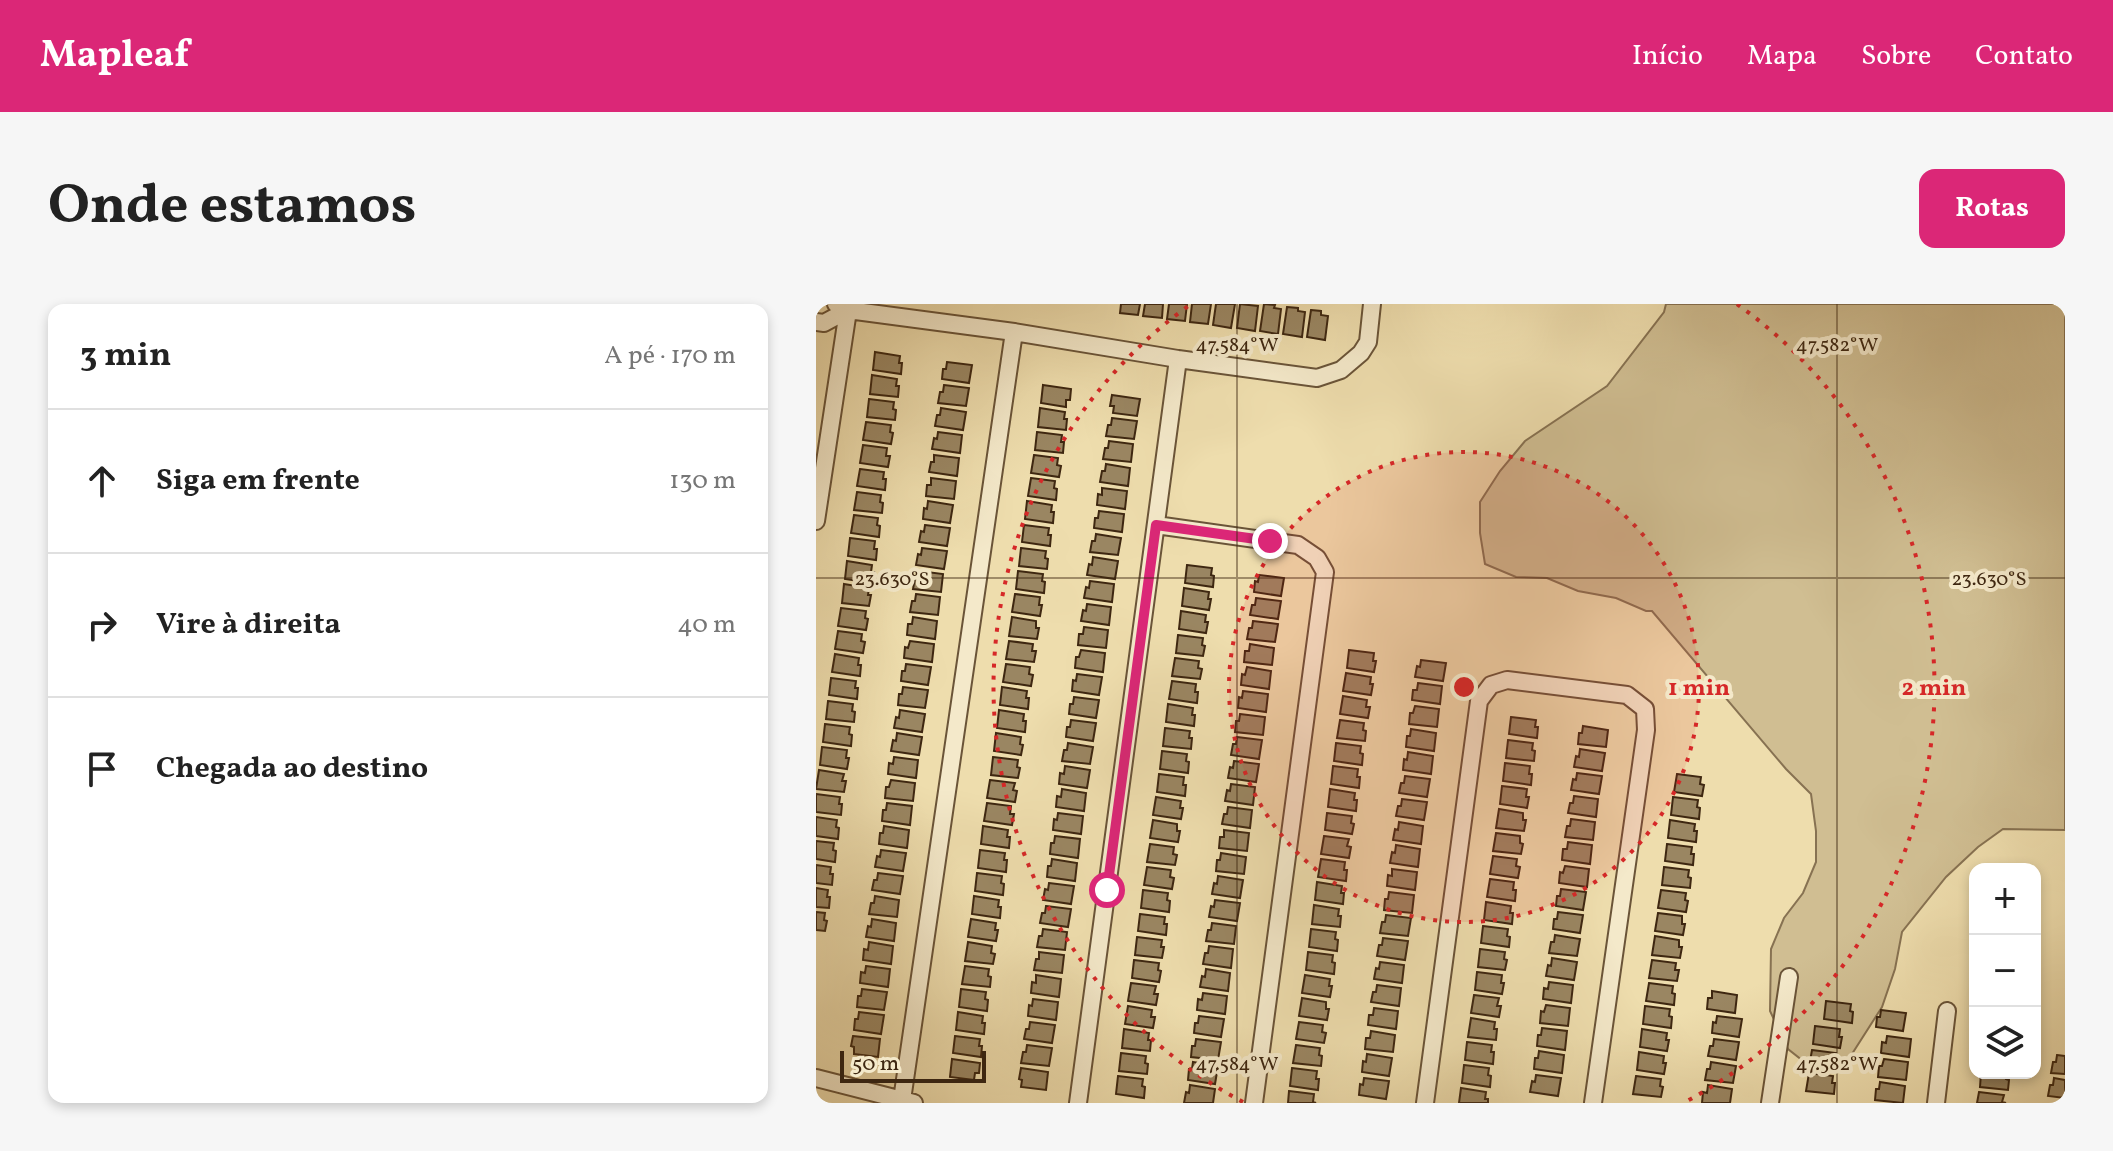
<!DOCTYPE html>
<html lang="pt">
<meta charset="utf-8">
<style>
:root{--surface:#fff;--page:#f6f6f6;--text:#222;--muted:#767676;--line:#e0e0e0;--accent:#db2777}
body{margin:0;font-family:Vollkorn,serif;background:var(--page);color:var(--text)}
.controls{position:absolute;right:24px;bottom:24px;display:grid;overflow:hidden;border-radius:16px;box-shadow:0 4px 12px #0003}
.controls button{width:72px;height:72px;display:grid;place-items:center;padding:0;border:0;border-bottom:2px solid var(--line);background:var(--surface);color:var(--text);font:40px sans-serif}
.scale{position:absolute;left:24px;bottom:20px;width:146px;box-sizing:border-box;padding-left:8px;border:4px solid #3e2711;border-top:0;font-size:22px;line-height:28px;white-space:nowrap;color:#3e2711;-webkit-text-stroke:6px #f4e9ca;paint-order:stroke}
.stop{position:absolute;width:24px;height:24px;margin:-18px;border:6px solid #db2777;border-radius:50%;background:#fff}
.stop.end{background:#db2777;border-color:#fff;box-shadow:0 2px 8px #0008}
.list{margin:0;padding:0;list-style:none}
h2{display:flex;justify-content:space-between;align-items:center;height:104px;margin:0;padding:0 32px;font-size:34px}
h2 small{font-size:26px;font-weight:400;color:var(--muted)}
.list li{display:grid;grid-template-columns:52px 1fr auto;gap:24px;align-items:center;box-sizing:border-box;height:144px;padding:0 32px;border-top:2px solid var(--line)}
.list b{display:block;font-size:30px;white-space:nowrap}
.list em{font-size:26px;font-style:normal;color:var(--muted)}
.icon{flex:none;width:44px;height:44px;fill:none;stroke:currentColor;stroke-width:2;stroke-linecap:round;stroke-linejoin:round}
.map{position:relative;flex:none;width:1249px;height:799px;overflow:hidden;border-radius:16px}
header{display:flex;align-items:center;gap:48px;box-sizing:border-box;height:112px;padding:0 40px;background:var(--accent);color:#fff}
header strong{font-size:38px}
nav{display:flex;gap:44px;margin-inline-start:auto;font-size:28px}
.intro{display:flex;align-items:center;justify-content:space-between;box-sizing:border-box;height:192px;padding:0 48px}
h1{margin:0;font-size:56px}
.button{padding:20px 36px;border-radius:16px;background:var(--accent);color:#fff;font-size:28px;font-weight:700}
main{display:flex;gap:48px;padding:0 48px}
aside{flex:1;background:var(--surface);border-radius:16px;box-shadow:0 4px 12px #0003}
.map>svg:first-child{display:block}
.green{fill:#d0be92;stroke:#877252;stroke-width:2}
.building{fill:#9a8662;stroke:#3e2711;stroke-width:2}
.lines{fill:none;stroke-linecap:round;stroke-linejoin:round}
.street-casing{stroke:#6a5438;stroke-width:20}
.street{stroke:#f4e9ca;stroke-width:16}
.route{stroke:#db2777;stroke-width:10}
.ticks{fill:none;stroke:#3e2711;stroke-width:2;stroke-opacity:0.45}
.ring{fill:none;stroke:#d62828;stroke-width:4;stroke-dasharray:4 8}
.ticks-label{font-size:20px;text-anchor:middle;fill:#3e2711;stroke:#f4e9ca;stroke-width:8;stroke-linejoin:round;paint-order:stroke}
.centre{fill:#d62828;stroke:#f4e9ca;stroke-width:4}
.ring-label{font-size:24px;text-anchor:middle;font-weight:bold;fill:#d62828;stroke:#f4e9ca;stroke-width:8;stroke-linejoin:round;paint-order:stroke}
</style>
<header>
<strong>Mapleaf</strong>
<nav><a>Início</a><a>Mapa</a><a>Sobre</a><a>Contato</a></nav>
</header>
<div class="intro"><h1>Onde estamos</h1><a class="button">Rotas</a></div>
<main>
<aside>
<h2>3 min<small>A pé · 170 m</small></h2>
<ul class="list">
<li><svg class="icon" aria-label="ahead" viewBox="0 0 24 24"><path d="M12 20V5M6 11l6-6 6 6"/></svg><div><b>Siga em frente</b></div><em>130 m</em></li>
<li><svg class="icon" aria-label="right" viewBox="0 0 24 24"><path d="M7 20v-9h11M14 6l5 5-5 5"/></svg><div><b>Vire à direita</b></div><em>40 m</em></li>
<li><svg class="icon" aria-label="arrive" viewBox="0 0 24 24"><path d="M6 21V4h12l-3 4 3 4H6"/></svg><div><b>Chegada ao destino</b></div></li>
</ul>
</aside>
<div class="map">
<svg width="1249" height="799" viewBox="0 0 1249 799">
<rect width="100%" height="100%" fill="#eeddad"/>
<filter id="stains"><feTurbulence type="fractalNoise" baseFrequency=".0025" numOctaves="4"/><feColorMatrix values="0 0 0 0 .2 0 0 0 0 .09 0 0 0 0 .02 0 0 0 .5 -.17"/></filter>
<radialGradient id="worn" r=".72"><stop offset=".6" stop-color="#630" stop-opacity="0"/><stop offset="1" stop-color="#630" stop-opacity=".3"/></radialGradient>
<path class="green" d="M850,0H1249V526L1187,525L1162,543L1130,573L1086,628L1079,665L1066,703L1027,764H996L972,745L954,707L955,645L968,614L987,589L1000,558V527L995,490L970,465L836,307H830L800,294L762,287L731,274L700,273L669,260L664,229V198L684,167L709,137L791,82L848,8Z"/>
<path class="building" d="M305,0H324L322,11L304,9Z
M329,0H347L346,14L327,12Z
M353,0H371L369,17L351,15Z
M376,0H395L392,20L374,18Z
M400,0H419L415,24L397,21Z
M424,0L442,2L439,27L421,24Z
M448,0L459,1L458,4L465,5L462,30L444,27Z
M471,3L482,4V7L489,8L486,33L467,30Z
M495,6L505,7V11L512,12L509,36L491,33Z
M59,48L84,52L83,59H86L85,70L57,66Z
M131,58L156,61L153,79L126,75L127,65H130Z
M56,71L81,75L80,82H83L82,93L54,90Z
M128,81L153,84L150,102L122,99L124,88H127Z
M227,81L255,85L254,96H250V103L225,99Z
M296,91L324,95L321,112L297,109L298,102H294Z
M53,95L78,98L77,105L80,106L79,116L51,113Z
M125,104L150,108L147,126L119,122L121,111H124Z
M224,104L249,108L248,115H251L250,126L222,123Z
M296,114L321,117L318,135L290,132L292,121H295Z
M50,118L75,121L74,128L77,129L75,140L47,136Z
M122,128L146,131L144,149L116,145L118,134L121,135Z
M221,128L246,131L245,138H248L247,149L219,146Z
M293,137L317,140L315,158L287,155L289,144H292Z
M47,141L71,144L70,152H74L72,163L44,159Z
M118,151L143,154L141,172L113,168L115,158H118Z
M218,151L242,154L241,161L245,162L243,173L215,169Z
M290,160L314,164L312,182L284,178L286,167H289Z
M44,165L68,168L67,175H70L69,186L41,182Z
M115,174L140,177L138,195L110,192L111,181H115Z
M215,174L239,177L238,184L241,185L240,196L212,192Z
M286,184L311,187L309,205L281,201L282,190L286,191Z
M41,188L65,191L64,198L67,199L66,209L38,206Z
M112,197L137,201L134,219L107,215L108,204L111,205Z
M211,197L236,201L235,208H238L237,219L209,215Z
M283,207L308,210L306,228L278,224L279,214H282Z
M38,211L62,214L61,221L64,222L63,233L35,229Z
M109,221L134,224L131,242L103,238L105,227L108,228Z
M208,221L233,224L232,231H235L234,242L206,238Z
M280,230L305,234L302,251L274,248L276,237H279Z
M34,234L59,237L58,245H61L60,256L32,252Z
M106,244L131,247L128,265L100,261L102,250L105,251Z
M205,244L230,247L229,254L232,255L231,265L203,262Z
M277,253L302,257L299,275L271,271L273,260L276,261Z
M31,257L56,261L55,268H58L56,279L29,275Z
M371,261L396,264L395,271L398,272L397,283L369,279Z
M103,267L127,270L125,288L97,285L99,274H102Z
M202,267L227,270L226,277L229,278L228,289L200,285Z
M443,271L468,274L465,292L438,288L439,277L442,278Z
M274,277L298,280L296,298L268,294L270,283L273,284Z
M28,280L53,284L52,291H55L53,302L26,299Z
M368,284L393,288L392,295H395L393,306L366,302Z
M100,290L124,293L122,311L94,308L96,297H99Z
M199,290L224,293L223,301H226L224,312L196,308Z
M440,294L465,297L462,315L434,311L436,301H439Z
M271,300L295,303L293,321L265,317L267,306L270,307Z
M25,304L50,307L49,314L52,315L50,326L22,322Z
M365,307L390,311L389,318H392L390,329L363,325Z
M97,313L121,317L119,335L91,331L92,320H96Z
M196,313L220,317V324H223L221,335L193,332Z
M437,317L462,320L459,338L431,335L433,324H436Z
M268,323L292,326L290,344L262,341L263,330H267Z
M22,327L46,330L45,337L49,338L47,349L19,345Z
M362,331L387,334L386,341L389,342L387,352L360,349Z
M94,337L118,340L116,358L88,354L89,343L92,344Z
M193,337L217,340L216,347H220L218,358L190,355Z
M434,340L458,344L456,361L428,358L429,347H433Z
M265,346L289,349L287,368L259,364L260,353H263Z
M533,346L558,349L557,357H560L558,368L531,364Z
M19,350L43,354L42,361H45L44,372L16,368Z
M359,354L383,357L382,364L386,365L384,375L356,372Z
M605,356L630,359L627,377L599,373L601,362L604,363Z
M90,360L115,363L112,381L85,377L86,367H89Z
M190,360L214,363L213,370L217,371L215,382L187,378Z
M431,363L455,367L453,385L425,381L426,370L429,371Z
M530,369L555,373L554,380H557L555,391L527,387Z
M261,370L286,373L283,391L256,387L257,376L260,377Z
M15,374L40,377L39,384H42L41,395L13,391Z
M356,377L380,380L379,388H382L381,399L353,395Z
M602,379L626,382L624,400L596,396L597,386H601Z
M87,383L112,386L109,404L82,401L83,390H86Z
M186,383L211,387L210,394H213L212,405L184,401Z
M427,387L452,390L450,408L422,404L423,393L426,394Z
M527,392L551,396L550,403H554L552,414L524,410Z
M258,393L283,396L280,414L253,410L254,400H257Z
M12,397L37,400L36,407L39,408L38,418L10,415Z
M352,400L377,404L376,411H379L378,422L350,418Z
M599,402L623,405L621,423L593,420L594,409H597Z
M84,406L109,410L106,428L78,424L80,413L83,414Z
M183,406L208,410L207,417H210L209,428L181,424Z
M424,410L449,413L447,431L419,428L420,417H423Z
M695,413L720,416L719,423H722L721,434L693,430Z
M255,416L280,419L277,437L250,433L251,423H254Z
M524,416L548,419L547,426L550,427L549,437L521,434Z
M9,420L34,423L33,430L36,431L35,442L7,438Z
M767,422L792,426L790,443L762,440L763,429H766Z
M349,424L374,427L373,434H376L375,445L347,442Z
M595,425L620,429L618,447L590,443L591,432H594Z
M81,429L106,433L103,451L75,447L77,436L80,437Z
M180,429L205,433L204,440L207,441L205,451L178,447Z
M421,433L446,436L443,455L415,451L417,440H420Z
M692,436L717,439L716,446L719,447L718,457L690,454Z
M252,439L277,443L274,460L246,457L248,446H251Z
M520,439L545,442L544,449L547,450L546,461L518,457Z
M6,443L31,446L30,454H33L31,465L4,461Z
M764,445L789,449L786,467L758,463L760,452L763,453Z
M346,447L371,450L370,457L373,458L372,469L344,465Z
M592,448L617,452L615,470L587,466L588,455L591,456Z
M78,453L102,456L100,474L72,470L73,459L77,460Z
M177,453L202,456L201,463L204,464L202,474L175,471Z
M418,457L443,460L440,478L412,474L414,463L417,464Z
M689,459L714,462L713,470H716L715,481L687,477Z
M249,462L274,466L271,484L243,480L244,469L248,470Z
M517,462L542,465L541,473H544L543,484L515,480Z
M3,466L28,470L26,477H30L28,488L0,485Z
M761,469L786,472L783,490L755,486L757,475L760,476Z
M343,470L368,473L367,481H370L369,492L341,488Z
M861,470L885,473L884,480L888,481L886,492L858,488Z
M589,472L614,475L611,493L583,489L585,479H588Z
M75,476L99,479L97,497L69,494L70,483H73Z
M174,476L199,479L197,486L201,487L199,498L171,494Z
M415,480L439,483L437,501L409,497L411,486L414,487Z
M686,482L711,485L710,493H713L711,504L684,500Z
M246,485L270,489L268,507L240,503L241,492L245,493Z
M514,485L539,489L538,496H541L540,507L512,503Z
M0,490L24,493L23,500H26L25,511L0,508Z
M758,492L782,495L780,513L752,509L754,499H757Z
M340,493L365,497L364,504H367L365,515L337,511Z
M857,493L882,496L881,503L884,504L883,515L855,511Z
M586,495L611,498L608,516L580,512L582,502H585Z
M71,499L96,502L94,521L66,517L67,506H70Z
M171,499L195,502L194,510H198L196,521L168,517Z
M412,503L436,506L434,524L406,520L408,510H411Z
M683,505L707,509V516H710L708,527L680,524Z
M242,509L267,512L265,530L237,526L238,515L241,516Z
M511,509L536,512L535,519L538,520L536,530L509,526Z
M0,513L21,516L20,523L23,524L22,535L0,532Z
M755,515L779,518L777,536L749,533L751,522H754Z
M337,516L361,520V527H364L362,538L334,534Z
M854,516L879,520L878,527H881L880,538L852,534Z
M583,518L607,522L605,540L577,536L579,525L582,526Z
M68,522L93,526L91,544L63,540L64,529H67Z
M167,522L192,526L191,533H194L193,544L165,540Z
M408,526L433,529L431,547L403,544L404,533H408Z
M680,529L704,532V539L707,540L705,550L677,547Z
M239,532L264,535L262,554L234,550L235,539H238Z
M508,532L533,535L531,542L535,543L533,554L505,550Z
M0,537L18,539L17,546L20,547L19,558L0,555Z
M752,538L776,541L774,560L746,556L747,545H751Z
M334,540L358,543L357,550L361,551L359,561L331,558Z
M851,540L876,543L875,550H878L877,561L849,557Z
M580,541L604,545L602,563L574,559L576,548L579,549Z
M65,546L90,549L87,567L59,563L61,552L64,553Z
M164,546L189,549L188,556H191L190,568L162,564Z
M405,549L430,553L428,570L400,567L401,556H404Z
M677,552L701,555L700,562L704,563L702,574L674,570Z
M236,555L261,559L259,577L231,573L232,562H235Z
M505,555L529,558L528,566H531L530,577L502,573Z
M0,561L15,563L14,570H17L16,581L0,579Z
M749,562L773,565L771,583L743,579L744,568L747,569Z
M331,563L355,566L354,573L358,574L356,585L328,581Z
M848,563L873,566L872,573L875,574L874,584L846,581Z
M576,565L601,568L599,586L571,582L572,571L576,572Z
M62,569L87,572L84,590L56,586L58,576H61Z
M161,569L186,572L185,579L188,580L187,591L159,587Z
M402,572L427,576L424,594L396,590L398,579L401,580Z
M674,575L698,578L697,586H700L699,597L671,593Z
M501,578L526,582L525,589H528L527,600L499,596Z
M233,579L258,582L255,600L227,596L229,585L232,586Z
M0,584L12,586L11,593H14L13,604L0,603Z
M745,585L770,588L767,606L740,602L741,592H744Z
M327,586L352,589L351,596L354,597L353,608L325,604Z
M845,586L870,589L869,596L872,597L870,608L842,604Z
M573,588L598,591L596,609L568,606L569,595H572Z
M59,592L83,596L81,613L53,610L55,599H58Z
M158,592L183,596L182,603H185L184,614L156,610Z
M399,596L424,599L421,617L393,613L395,602L398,603Z
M670,598L695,602L694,609H697L696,620L668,616Z
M498,601L523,605L522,612H525L524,623L496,620Z
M230,602L255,605L252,623L224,619L226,609H229Z
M0,608L9,609L8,616L11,617L9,627L0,626Z
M742,608L767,611L764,629L737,625L738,615H741Z
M842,609L866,612V620H869L867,631L839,627Z
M324,610L349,613L348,620H351L350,631L322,627Z
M570,611L595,614L592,632L564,629L566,618H569Z
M56,615L80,619L78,637L50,633L52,622L55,623Z
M155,615L180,619L179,626H182L180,637L152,633Z
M396,619L420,622L418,640L390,637L392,626H395Z
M667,622L692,625L691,632L694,633L693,643L665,639Z
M227,625L251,628L249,646L221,643L223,632H226Z
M495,625L520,628L519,635L522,636L521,647L493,643Z
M739,631L764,635L761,652L733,649L735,638H738Z
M839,632L863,636V643H866L864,654L836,651Z
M321,633L346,636L345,643H348L346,654L319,651Z
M567,634L592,637L589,656L561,652L563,641H566Z
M53,638L77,642L75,660L47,656L48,645L52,646Z
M152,638L176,642L175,649L179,650L177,660L149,657Z
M393,642L417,645L415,664L387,660L389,649H392Z
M664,645L689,648L688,655L691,656L689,666L662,663Z
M223,648L248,651L246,669L218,666L220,655H223Z
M492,648L517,651L516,658L519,659L518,670L490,666Z
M736,654L761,658L758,676L730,672L732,661L735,662Z
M318,656L343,659L342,666L345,667L343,678L316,674Z
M836,656L860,659L859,666H863L861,677L833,674Z
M564,658L588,661L586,679L558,675L560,664L563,665Z
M50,662L74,665L72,683L44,679L45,668L49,669Z
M149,662L173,665L172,672L175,673L174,683L146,680Z
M390,665L414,669L412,687L384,683L386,672L389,673Z
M661,668L686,671L685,679H688L686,690L659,686Z
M220,671L245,675L243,693L215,689L216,678L220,679Z
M489,671L514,675L513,682H516L514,693L486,689Z
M733,678L757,681L755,699L727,695L728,684L732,685Z
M315,679L340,682L338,690H342L340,701L312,697Z
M833,679L857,682L856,689L859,690L858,701L830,697Z
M561,681L585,684L583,702L555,698L557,688H560Z
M46,685L71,688L68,706L41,703L42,692H45Z
M145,685L170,688L169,695L172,696L171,707L143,703Z
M896,687L921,691L919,709L891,705L892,694H896Z
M387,689L411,692L409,710L381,706L382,695L386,696Z
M658,691L683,694L681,702H685L683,713L655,709Z
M486,694L510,698V705H513L511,716L483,712Z
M217,695L242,698L240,716L212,712L213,701L216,702Z
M1010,697L1035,700L1034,707L1037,708L1036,719L1008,715Z
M730,701L754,704L752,722L724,719L725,707L728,708Z
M312,702L336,706L335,713H339L337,724L309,720Z
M829,702L854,705L853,712L856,713L855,724L827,720Z
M558,704L582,707L580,725L552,721L553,711H557Z
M1065,706L1090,709L1087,727L1060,723L1061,713H1064Z
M43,708L68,711L65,730L38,726L39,715H42Z
M142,708L167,712L166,719H169L168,730L140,726Z
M383,712L408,715L405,733L378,729L379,719H382Z
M901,712L926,715L923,733L896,729L897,718L900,719Z
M655,714L679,718L678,725H681L680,736L652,733Z
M214,718L239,721L236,739L208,735L210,725H213Z
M483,718L507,721L506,728L510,729L508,739L480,735Z
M999,722L1024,725L1023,733H1026L1024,744L997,740Z
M726,724L751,727L749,746L721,742L722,731H725Z
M308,725L333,729L332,736H335L334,747L306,744Z
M826,725L851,729L850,736H853L851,747L824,743Z
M555,727L579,731L577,748L549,745L550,734H554Z
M37,732L64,735L62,753L38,750V743L35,742Z
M139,732L164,735L163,742H166L165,753L137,749Z
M1071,732L1095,735L1093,753L1065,749L1066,738L1070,739Z
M380,735L405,738L402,756L375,753L376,742H379Z
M898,735L923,738L920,756L892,752L894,742H897Z
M651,738L676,741L675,748H678L677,760L649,756Z
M211,741L236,744L233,762L205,759L207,748H210Z
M480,741L504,744L503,751L506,752L505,762L477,759Z
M996,746L1020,749L1019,756H1023L1021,767L993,763Z
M723,747L748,751L746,769L718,765L719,754H722Z
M823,748L848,752L847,759H850L848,770L821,766Z
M305,749L330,752L329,759L332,760L331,770L303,767Z
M551,750L576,754L573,772L546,768L547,757L550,758Z
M1241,751L1249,752V770L1235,769L1237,758H1240Z
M136,755L164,759L163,769H159L158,776L134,773Z
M1068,755L1092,758L1090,776L1062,773L1063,762H1066Z
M377,758L402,762L399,780L372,776L373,765H376Z
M895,758L920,762L917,779L889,776L891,765H894Z
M648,761L673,764L672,771L675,772L674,783L646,779Z
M205,764L232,768L230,786L205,783L206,776L203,775Z
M476,764L501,767L500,775H503L502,786L474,782Z
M993,769L1017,772L1016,779H1019L1018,790L990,787Z
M1165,769H1191L1190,775L1193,776L1192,786L1164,783Z
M720,771L745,774L742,792L714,788L716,777L719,778Z
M302,772L327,775L326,782L329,783L328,794L300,790Z
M820,772L845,775L844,782L847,783L845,793L817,790Z
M548,774L573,777L570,795L543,791L544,780L547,781Z
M1238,774L1249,776V794L1232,792L1234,781H1237Z
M1064,778L1089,782L1087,799L1059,796L1060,785H1063Z
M374,781L399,785L397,799H368L370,788L373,789Z
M892,781L916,785L914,799H886L887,788L891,789Z
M645,784L670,788L669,795H672V799H643Z
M473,787L498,790L497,798L500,799H472Z
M1163,788L1188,791L1186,798L1190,799H1161Z"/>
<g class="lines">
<g class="street-casing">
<path id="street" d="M20,0L32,6L198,28L362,55L501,74L525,66L545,49L552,38L556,0
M0,18L8,19L32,6
M0,217L33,0
M340,221L482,241L501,254L509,268L438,799
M0,774L98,799
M86,796L198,28
M262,799L362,55
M609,799L663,397L675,381L691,376L811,391L829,405L830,426L777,799
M954,799L973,673
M1120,799L1131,707"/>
</g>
<use href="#street" class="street"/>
</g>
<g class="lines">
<path class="route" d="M291,586L340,221L454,237"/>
</g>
<path class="ticks" d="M421,0V799M1021,0V799M0,274H1249"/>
<circle cx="648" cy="383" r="235" fill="#d62828" fill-opacity=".12"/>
<g class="ring">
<circle cx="648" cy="383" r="235"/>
<path d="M427 798A470 470 0 0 1 375 0M921 0A470 470 0 0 1 869 798"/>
</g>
<g class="ticks-label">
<text x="421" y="47">47.584°W</text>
<text x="1021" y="47">47.582°W</text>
<text x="76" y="281">23.630°S</text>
<text x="1173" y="281">23.630°S</text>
<text x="421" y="766">47.584°W</text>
<text x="1021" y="766">47.582°W</text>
</g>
<circle cx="648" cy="383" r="12" class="centre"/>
<g class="ring-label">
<text x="883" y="391">1 min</text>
<text x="1118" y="391">2 min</text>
</g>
<rect width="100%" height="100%" filter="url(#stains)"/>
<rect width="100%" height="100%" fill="url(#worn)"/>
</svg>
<div class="controls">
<button>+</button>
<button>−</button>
<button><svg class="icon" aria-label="layers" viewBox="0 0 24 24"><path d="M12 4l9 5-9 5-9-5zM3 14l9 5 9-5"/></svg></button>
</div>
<div class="scale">50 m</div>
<div class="stop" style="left:291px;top:586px"></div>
<div class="stop end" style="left:454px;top:237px"></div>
</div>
</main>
